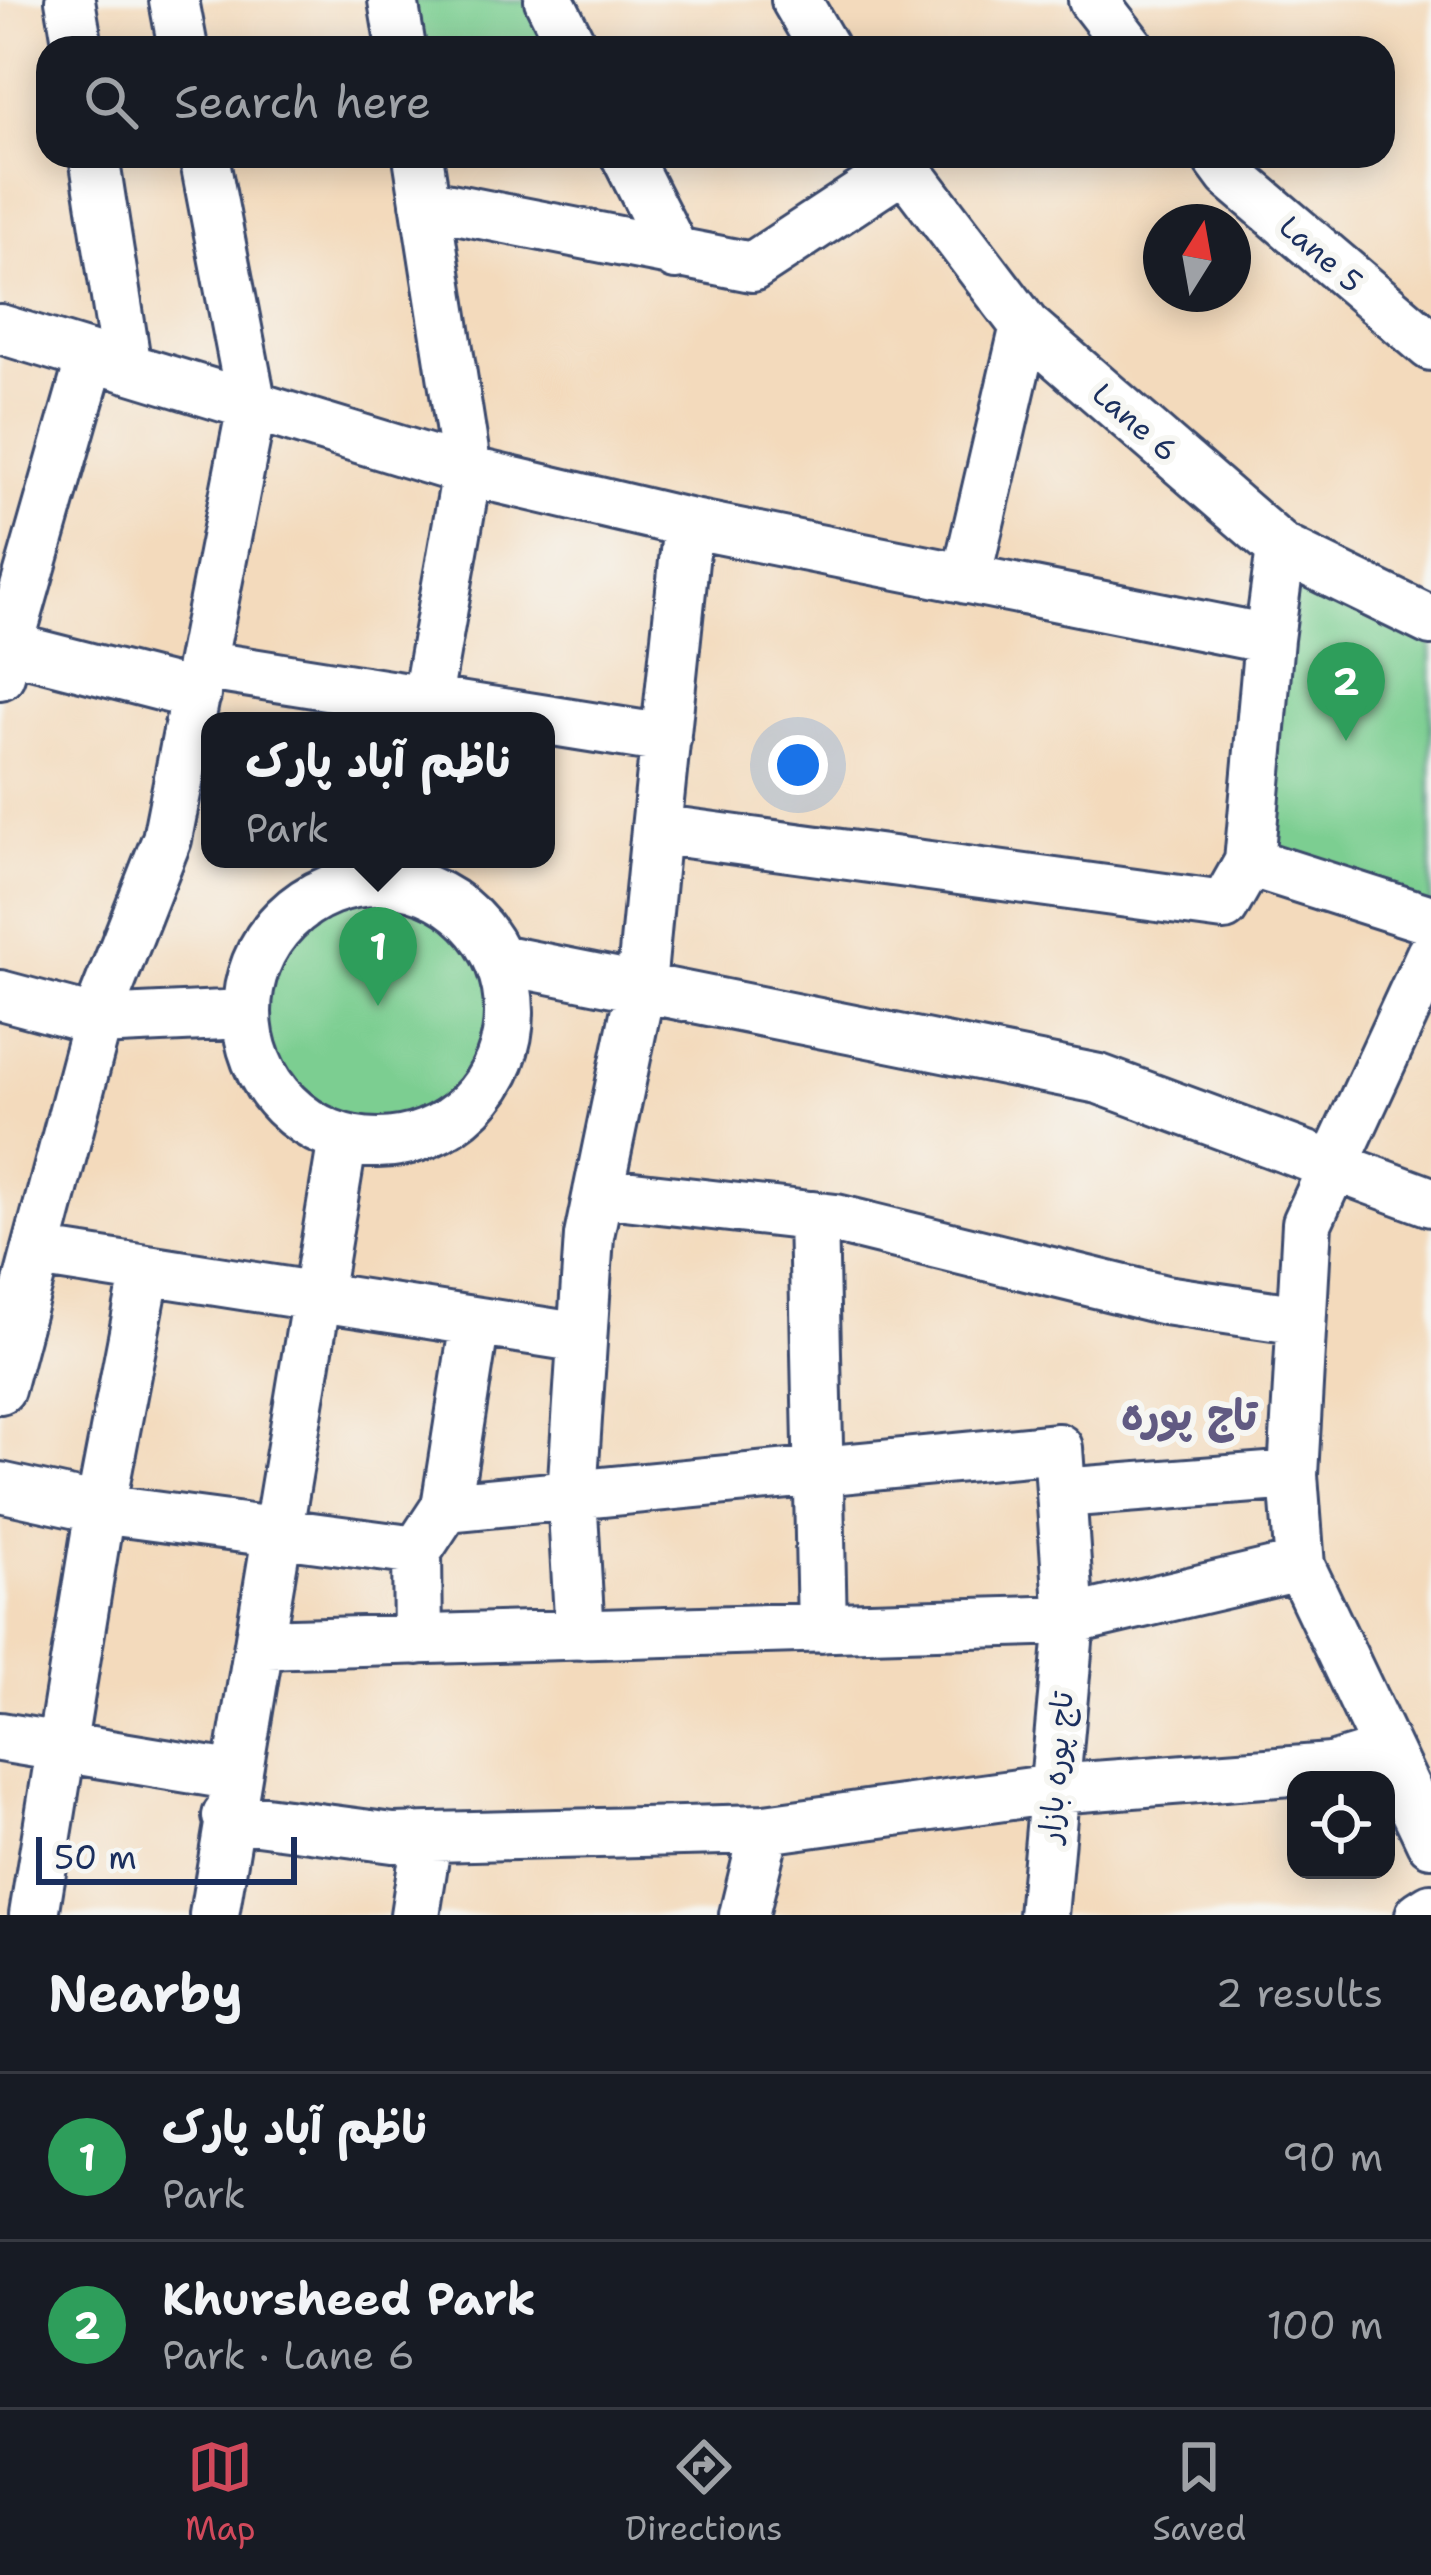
<!DOCTYPE html>
<meta charset="utf-8">
<style>
:root{--surface:#171b24;--page:#242831;--text:#f1f3f6;--muted:#9ea1a6;--line:#363941;--accent:#d1495b}
body{margin:0;font-family:"Shantell Sans","Playpen Sans Arabic",sans-serif;background:var(--page);color:var(--text)}
.controls{position:absolute;right:36px;bottom:36px;display:grid;overflow:hidden;border-radius:24px;box-shadow:0 6px 30px #0003}
.controls button{width:108px;height:108px;display:grid;place-items:center;padding:0;border:0;border-bottom:3px solid var(--line);background:var(--surface);color:var(--text);font:60px sans-serif}
.compass{position:absolute;left:1143px;top:204px;width:108px;height:108px;border-radius:50%;background:var(--surface);box-shadow:0 6px 30px #0003;rotate:11deg}
.scale{position:absolute;left:36px;bottom:30px;width:261px;box-sizing:border-box;padding-left:12px;border:6px solid #1b2f5e;border-top:0;font-size:33px;line-height:42px;white-space:nowrap;color:#1b2f5e;-webkit-text-stroke:9px #f6f6f2;paint-order:stroke}
.you{position:absolute;left:798px;top:765px;width:42px;height:42px;margin:-30px;border:9px solid #fff;border-radius:50%;background:#1a73e8;box-shadow:0 0 0 18px #1a73e833}
.badge{display:grid;place-items:center;width:78px;height:78px;border-radius:50%;background:var(--accent);color:#fff;font-size:39px;font-weight:700}
.pin{position:absolute;translate:-50% -99px;filter:drop-shadow(0 3px 6px #0008)}
.pin::after{content:'';position:absolute;top:63px;width:42px;height:36px;background:inherit;clip-path:polygon(0 0,100% 0,50% 100%)}
.popup{position:absolute;left:201px;top:712px;width:354px;height:156px;box-sizing:border-box;display:grid;place-content:center;border-radius:24px;background:var(--surface);filter:drop-shadow(0 3px 9px #0005);font-size:39px;white-space:nowrap;color:var(--muted)}
.popup b{font-size:45px;color:var(--text)}
.popup::after{content:'';position:absolute;left:50%;top:100%;margin-left:-24px;border:24px solid transparent;border-top-color:var(--surface)}
.list{margin:0;padding:0;list-style:none}
h2{display:flex;justify-content:space-between;align-items:center;height:156px;margin:0;padding:0 48px;font-size:51px}
h2 small{font-size:39px;font-weight:400;color:var(--muted)}
.list li{display:grid;grid-template-columns:78px 1fr auto;gap:36px;align-items:center;box-sizing:border-box;height:168px;padding:0 48px;border-top:3px solid var(--line)}
.list b{display:block;font-size:45px;white-space:nowrap}
.list p{margin:0;font-size:39px;white-space:nowrap;color:var(--muted)}
.list em{font-size:39px;font-style:normal;color:var(--muted)}
.icon{flex:none;width:66px;height:66px;fill:none;stroke:currentColor;stroke-width:2;stroke-linecap:round;stroke-linejoin:round}
.map{position:relative;flex:none;width:1431px;height:1915px;overflow:hidden}
.search{position:absolute;background:var(--surface);box-shadow:0 6px 30px #0003;left:36px;right:36px;top:36px;height:132px;display:flex;align-items:center;gap:30px;box-sizing:border-box;padding:0 42px;border-radius:36px;color:var(--muted);font-size:45px}
.sheet{height:492px;background:var(--surface)}
nav{display:flex;justify-content:space-around;align-items:center;box-sizing:border-box;height:168px;border-top:3px solid var(--line);background:var(--surface);font-size:33px;color:var(--muted)}
nav a{display:grid;justify-items:center;gap:6px}
nav .on{color:var(--accent)}
.map>svg:first-child{display:block}
.green{fill:#7bce91;stroke:#4b7e78;stroke-width:3}
.lines{fill:none;stroke-linecap:round;stroke-linejoin:round}
.minor-casing{stroke:#3b496c;stroke-width:54}
.minor{stroke:#fff;stroke-width:48}
.labels{text-anchor:middle;dominant-baseline:central;stroke-width:12;stroke-linejoin:round;paint-order:stroke}
.street-label{font-size:30px;fill:#1b2f5e;stroke:#f6f6f2}
.district-label{font-size:42px;font-weight:bold;fill:#615a82;stroke:#f6f6f2}
</style>
<div class="map">
<svg width="1431" height="1915" viewBox="0 0 1431 1915">
<rect width="100%" height="100%" fill="#f6f6f2"/>
<filter id="ink" filterUnits="userSpaceOnUse"><feTurbulence type="fractalNoise" baseFrequency=".00833" numOctaves="2"/><feDisplacementMap in="SourceGraphic" scale="24" xChannelSelector="R" yChannelSelector="G"/><feConvolveMatrix kernelMatrix="1 2 1 2 8 2 1 2 1" color-interpolation-filters="sRGB"/></filter>
<filter id="wash" filterUnits="userSpaceOnUse"><feTurbulence type="fractalNoise" baseFrequency=".004" numOctaves="4" result="noise"/><feDisplacementMap in="SourceGraphic" scale="48" xChannelSelector="R" yChannelSelector="G"/><feGaussianBlur stdDeviation="2.7" result="paint"/><feColorMatrix in="noise" values="0 0 0 0 0 0 0 0 0 0 0 0 0 0 0 0 0 1.4 0 .05"/><feComposite in="paint" operator="in"/></filter>
<g filter="url(#wash)">
<rect width="100%" height="100%" fill="#f3dabc"/>
<path class="green" d="M393,0H549L566,48H401Z
M1281,548L1431,621V920L1249,862Z
M247 1012a131 131 0 1 1 262 0a131 131 0 1 1-262 0Z"/>
</g>
<g filter="url(#ink)">
<g class="lines">
<g class="minor-casing">
<path id="minor" d="M70,0L78,48
M174,0L183,48
M393,0L401,48
M549,0L573,48
M796,0L824,48
M1093,0L1130,48
M94,156L127,368
M418,156L467,471L423,721
M626,156L676,255
M896,156L1025,326L1281,548L1431,621
M1216,156L1230,175L1431,346
M425,203L752,267L904,167
M0,329L467,471L688,523L1269,639L1281,548
M688,523L656,829L1224,906L1249,862L1431,920
M966,579L1025,326
M8,647L196,695
M201,665L666,739
M0,675L91,357
M1249,862L1269,639
M247 1012a131 131 0 1 1 262 0a131 131 0 1 1-262 0Z
M1431,954L1307,1223L1293,1475L1300,1566L1431,1842
M499,959L1099,1079L1431,1202
M0,995L98,1021L245,1014
M598,1192L836,1219L1165,1300L1301,1320
M813,1216L822,1628
M38,1253L582,1338
M0,1389L102,1004L167,839L252,406L204,156
M0,1487L100,1509L417,1551
M1061,1493L1293,1475
M446,1507L1058,1448L1070,1620L1043,1915
M580,1635L572,1495L589,1236L641,985L656,829
M418,1640L417,1551L446,1507L475,1322
M259,1644L1070,1620L1300,1566
M0,1737L237,1776
M227,1816L393,1838L765,1829L1054,1789L1331,1768L1387,1751
M34,1915L100,1509L146,1270
M214,1915L343,1139
M415,1915L427,1838
M744,1915L765,1829
M1420,1915L1431,1908"/>
</g>
<use href="#minor" class="minor"/>
</g>
</g>
<g class="labels">
<g class="street-label">
<text transform="translate(1321 254) rotate(41)">Lane 5</text>
<text transform="translate(1135 422) rotate(41)">Lane 6</text>
<text transform="translate(1056 1767) rotate(-85)">تاج پورہ بازار</text>
</g>
<g class="district-label">
<text x="1189" y="1415">تاج پورہ</text>
</g>
</g>
</svg>
<div class="controls">
<button><svg class="icon" aria-label="locate" viewBox="0 0 24 24"><circle cx="12" cy="12" r="6"/><path d="M12 2v4M12 18v4M2 12h4M18 12h4"/></svg></button>
</div>
<svg class="compass" viewBox="-18 -18 36 36"><path d="M0-13l5 13h-10z" fill="#e53935"/><path d="M0 13l5-13h-10z" fill="#9ea1a6"/></svg>
<div class="scale">50 m</div>
<div class="you"></div>
<div class="pin badge" style="left:378px;top:1006px;background:#2e9e5b">1</div>
<div class="popup"><b>ناظم آباد پارک</b>Park</div>
<div class="pin badge" style="left:1346px;top:741px;background:#2e9e5b">2</div>
<div class="search"><svg class="icon" aria-label="search" viewBox="0 0 24 24"><circle cx="10" cy="10" r="6"/><path d="M15 15l6 6"/></svg>Search here</div>
</div>
<section class="sheet">
<h2>Nearby<small>2 results</small></h2>
<ul class="list">
<li><span class="badge" style="background:#2e9e5b">1</span><div><b>ناظم آباد پارک</b><p>Park</p></div><em>90 m</em></li>
<li><span class="badge" style="background:#2e9e5b">2</span><div><b>Khursheed Park</b><p>Park · Lane 6</p></div><em>100 m</em></li>
</ul>
</section>
<nav>
<a class="on"><svg class="icon" aria-label="map" viewBox="0 0 24 24"><path d="M3 6l6-2 6 2 6-2v14l-6 2-6-2-6 2zM9 4v14M15 6v14"/></svg>Map</a>
<a><svg class="icon" aria-label="directions" viewBox="0 0 24 24"><path d="M12 3l9 9-9 9-9-9zM9 14v-3h6M13 9l2 2-2 2"/></svg>Directions</a>
<a><svg class="icon" aria-label="saved" viewBox="0 0 24 24"><path d="M7 4h10v16l-5-4-5 4z"/></svg>Saved</a>
</nav>
